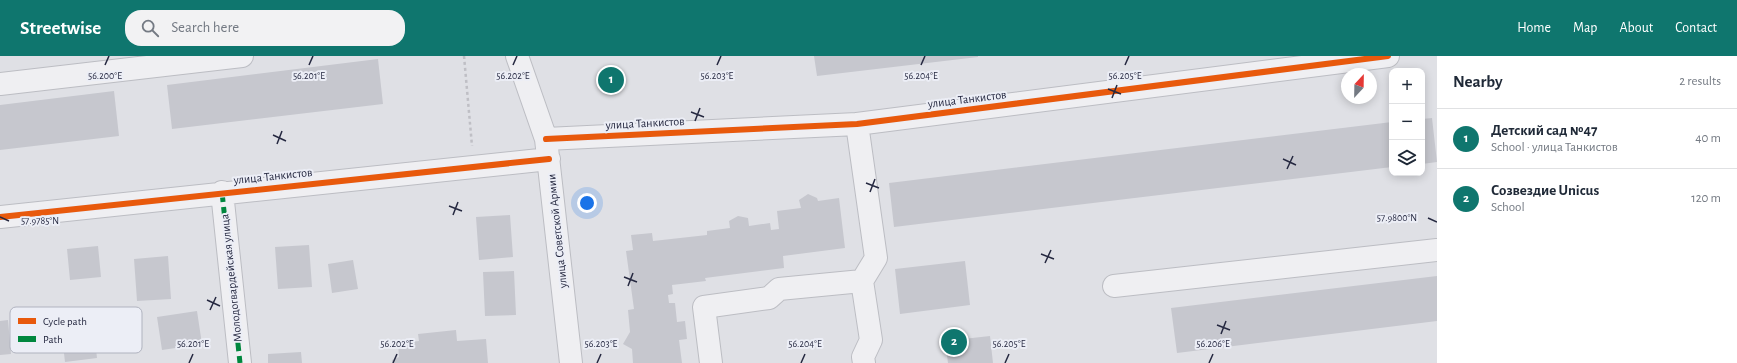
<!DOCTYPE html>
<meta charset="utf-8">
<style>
:root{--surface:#fff;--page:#f2f2f3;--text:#1f2937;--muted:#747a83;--line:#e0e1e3;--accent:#0f766e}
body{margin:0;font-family:"Alegreya Sans",sans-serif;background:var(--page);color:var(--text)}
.controls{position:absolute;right:12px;top:12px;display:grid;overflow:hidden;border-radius:8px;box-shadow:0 2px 10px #0003}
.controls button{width:36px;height:36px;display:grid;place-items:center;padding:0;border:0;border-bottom:1px solid var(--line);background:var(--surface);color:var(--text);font:20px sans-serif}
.compass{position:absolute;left:1341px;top:12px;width:36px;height:36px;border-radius:50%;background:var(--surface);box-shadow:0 2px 10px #0003;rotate:22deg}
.you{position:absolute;left:587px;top:147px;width:14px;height:14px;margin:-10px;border:3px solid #fff;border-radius:50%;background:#1a73e8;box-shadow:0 0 0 6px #1a73e833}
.badge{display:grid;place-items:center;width:26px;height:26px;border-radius:50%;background:var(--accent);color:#fff;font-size:13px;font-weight:700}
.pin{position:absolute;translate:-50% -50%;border:2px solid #fff;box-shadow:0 1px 4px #0006}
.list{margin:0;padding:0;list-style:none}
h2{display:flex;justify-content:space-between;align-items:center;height:52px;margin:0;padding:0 16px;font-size:17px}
h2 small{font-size:13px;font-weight:400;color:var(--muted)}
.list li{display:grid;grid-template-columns:26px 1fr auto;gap:12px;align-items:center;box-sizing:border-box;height:60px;padding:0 16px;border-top:1px solid var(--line)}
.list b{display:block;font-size:15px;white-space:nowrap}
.list p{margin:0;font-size:13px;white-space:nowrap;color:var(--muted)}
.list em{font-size:13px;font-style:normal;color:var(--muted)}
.icon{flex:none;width:22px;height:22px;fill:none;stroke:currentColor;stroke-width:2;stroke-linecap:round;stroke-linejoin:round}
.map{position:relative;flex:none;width:1437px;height:307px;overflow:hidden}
header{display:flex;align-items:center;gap:24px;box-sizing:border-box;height:56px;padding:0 20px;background:var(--accent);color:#fff}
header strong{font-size:19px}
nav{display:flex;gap:22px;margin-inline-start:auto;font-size:14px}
.search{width:280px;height:36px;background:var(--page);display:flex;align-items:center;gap:10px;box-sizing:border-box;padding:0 14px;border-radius:16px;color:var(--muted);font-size:15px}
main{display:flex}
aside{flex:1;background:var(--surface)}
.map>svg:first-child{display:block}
.building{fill:#c6c7ce}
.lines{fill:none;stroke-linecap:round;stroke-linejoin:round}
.minor-casing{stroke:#bcbdc3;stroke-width:24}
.path{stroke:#bfbfc5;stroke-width:2.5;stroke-dasharray:3 3;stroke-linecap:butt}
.minor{stroke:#efeff2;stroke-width:22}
.quiet{stroke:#00873e;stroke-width:5;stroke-dasharray:10 5;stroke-linecap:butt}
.cycleway-casing{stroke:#eceef6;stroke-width:8}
.cycleway{stroke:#e8590c;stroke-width:6}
.ticks{fill:none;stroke:#252840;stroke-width:1.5}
.labels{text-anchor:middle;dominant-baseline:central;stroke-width:4;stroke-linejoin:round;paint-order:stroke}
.street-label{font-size:12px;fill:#252840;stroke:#eceef6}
.key{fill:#eceef6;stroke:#b0b3bf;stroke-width:1}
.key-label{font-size:11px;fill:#252840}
.ticks-label{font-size:10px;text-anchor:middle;fill:#252840;stroke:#eceef6;stroke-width:4;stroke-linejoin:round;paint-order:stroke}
</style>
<header>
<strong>Streetwise</strong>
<div class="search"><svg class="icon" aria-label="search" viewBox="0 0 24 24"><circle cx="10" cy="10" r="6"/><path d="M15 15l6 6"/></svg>Search here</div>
<nav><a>Home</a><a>Map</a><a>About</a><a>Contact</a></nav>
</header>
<main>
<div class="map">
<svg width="1437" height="307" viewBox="0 0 1437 307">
<rect width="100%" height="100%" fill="#dfe0e5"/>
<path class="building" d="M814,0H978V1L817,20Z
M378,3L383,48L172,73L167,29Z
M114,35L119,80L0,94V49Z
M1432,62L1437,106L1422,108V63Z
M1392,66V111L894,171L889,127Z
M808,138L817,142L818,145L839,142L845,192L783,200L784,212L705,222L706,225L672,229L673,238L668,239L669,247H675L677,266L685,265L687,283L679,284L682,307H633L632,293L623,288L630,276L628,254L634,253L626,195L633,194L631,179L652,177L653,185L707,179V175L730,172L729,165L738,160L748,162L749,170L770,167L771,174L779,173L777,155L801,152L799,144Z
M510,159L513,201L479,204L476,161Z
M309,189L312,231L278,233L275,191Z
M98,190L101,221L70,224L67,193Z
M168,200L171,243L137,245L134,203Z
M353,204L358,233L332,237L328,208Z
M965,205L970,249L900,258L895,213Z
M514,215L516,259L485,260L483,216Z
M1437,220V265L1177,297L1171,252Z
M197,255L202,288L162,294L157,261Z
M8,264L11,298L0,299V265Z
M456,274L457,285L486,283L488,307H392V304L399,301L398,287L419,285L418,278Z
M94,275L97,302L65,306L62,280Z
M990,280L993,307H948L945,285Z
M301,296L302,307H268V298Z"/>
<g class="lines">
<g class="minor-casing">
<path id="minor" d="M517,0L546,83L571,307
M0,28L242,0
M857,68L876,202L862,225L871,284L863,301L864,307
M546,83L857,68L1388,0
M222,136L240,307
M0,161L549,103
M1114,230L1437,194
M711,307L704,251L769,242L779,233L862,225"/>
</g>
<path class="path" d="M464,0L472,90"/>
<use href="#minor" class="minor"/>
<path class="quiet" d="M222,136L240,307"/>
<g class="cycleway-casing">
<path id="cycleway" d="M546,83L857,68L1388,0
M0,161L549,103"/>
</g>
<use href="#cycleway" class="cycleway"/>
</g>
<path class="ticks" d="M105,9L109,0M309,9L313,0M513,9L517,0M717,9L721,0M921,9L925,0M1125,9L1129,0M1108,33L1121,38M1112,42L1117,29M691,56L704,61M695,65L700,52M273,79L286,85M277,88L282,75M1283,103L1296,109M1287,113L1293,100M866,127L879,132M870,136L875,123M449,150L462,155M453,159L458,146M0,161L9,165M1428,162L1437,166M1041,198L1054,203M1045,207L1051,194M624,221L637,226M628,230L633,217M207,244L220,250M210,254L216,241M1217,269L1230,274M1221,278L1226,265M189,307L193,298M393,307L397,298M597,307L601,298M801,307L805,298M1005,307L1009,298M1209,307L1213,298"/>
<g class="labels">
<g class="street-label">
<text transform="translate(967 43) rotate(-7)">улица Танкистов</text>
<text transform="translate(645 67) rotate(-3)">улица Танкистов</text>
<text transform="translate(273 120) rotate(-6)">улица Танкистов</text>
<text transform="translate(557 175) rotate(-96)">улица Советской Армии</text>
<text transform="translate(231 222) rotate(-96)">Молодогвардейская улица</text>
</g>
</g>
<rect x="10" y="251" width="132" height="46" rx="6" class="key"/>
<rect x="18" y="262" width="18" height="6" fill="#e8590c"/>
<rect x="18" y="280" width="18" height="6" fill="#00873e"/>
<g class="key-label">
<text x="43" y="269">Cycle path</text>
<text x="43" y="287">Path</text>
</g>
<g class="ticks-label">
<text x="105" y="23">56.200°E</text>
<text x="309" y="23">56.201°E</text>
<text x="513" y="23">56.202°E</text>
<text x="717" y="23">56.203°E</text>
<text x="921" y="23">56.204°E</text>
<text x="1125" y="23">56.205°E</text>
<text x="1397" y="165">57.9800°N</text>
<text x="40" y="168">57.9785°N</text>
<text x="193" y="291">56.201°E</text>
<text x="397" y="291">56.202°E</text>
<text x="601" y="291">56.203°E</text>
<text x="805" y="291">56.204°E</text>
<text x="1009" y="291">56.205°E</text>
<text x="1213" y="291">56.206°E</text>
</g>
</svg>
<div class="controls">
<button>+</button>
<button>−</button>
<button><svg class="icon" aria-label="layers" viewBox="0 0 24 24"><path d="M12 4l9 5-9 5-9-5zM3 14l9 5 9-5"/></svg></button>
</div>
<svg class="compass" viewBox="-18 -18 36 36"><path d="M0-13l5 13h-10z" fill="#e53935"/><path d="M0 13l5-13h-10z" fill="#747a83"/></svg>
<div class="you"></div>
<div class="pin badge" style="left:611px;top:24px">1</div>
<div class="pin badge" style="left:954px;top:286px">2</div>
</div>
<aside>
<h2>Nearby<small>2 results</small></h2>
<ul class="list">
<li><span class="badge">1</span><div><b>Детский сад №47</b><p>School · улица Танкистов</p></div><em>40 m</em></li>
<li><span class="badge">2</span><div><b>Созвездие Unicus</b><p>School</p></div><em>120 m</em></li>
</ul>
</aside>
</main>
